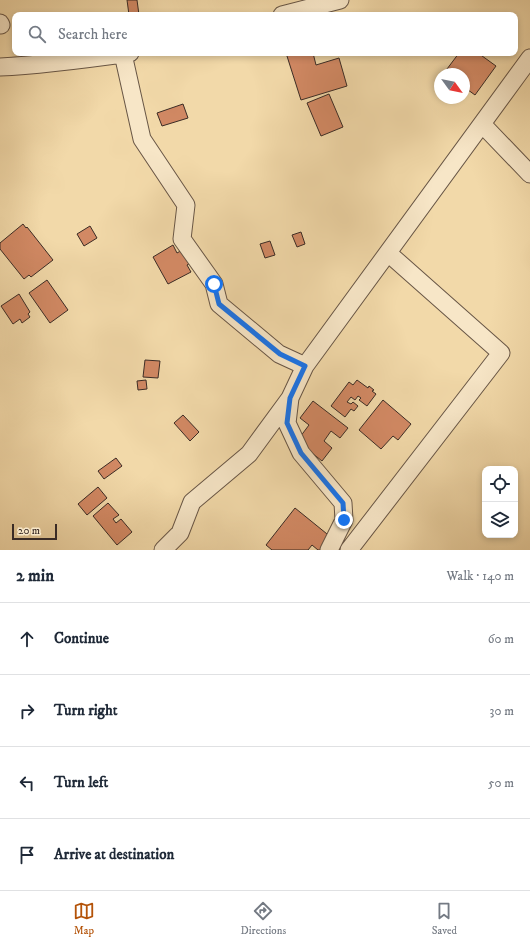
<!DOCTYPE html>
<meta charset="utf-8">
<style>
:root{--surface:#fff;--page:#f2f2f3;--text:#1f2937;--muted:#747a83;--line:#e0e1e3;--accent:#b45309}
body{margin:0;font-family:"IM FELL DW Pica",serif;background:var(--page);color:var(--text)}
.controls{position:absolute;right:12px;bottom:12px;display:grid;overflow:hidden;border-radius:8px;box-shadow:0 2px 6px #0003}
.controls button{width:36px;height:36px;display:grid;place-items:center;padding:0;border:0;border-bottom:1px solid var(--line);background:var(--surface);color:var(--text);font:20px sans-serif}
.compass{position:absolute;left:434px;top:68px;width:36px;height:36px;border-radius:50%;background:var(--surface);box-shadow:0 2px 6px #0003;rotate:123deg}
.scale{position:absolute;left:12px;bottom:10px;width:45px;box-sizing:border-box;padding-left:4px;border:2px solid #3a2b25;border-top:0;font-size:11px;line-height:14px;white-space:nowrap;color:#3a2b25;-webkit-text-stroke:3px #f7e6c7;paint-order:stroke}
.stop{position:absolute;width:12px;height:12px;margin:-9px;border:3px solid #1a73e8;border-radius:50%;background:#fff}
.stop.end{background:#1a73e8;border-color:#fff;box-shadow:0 1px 4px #0008}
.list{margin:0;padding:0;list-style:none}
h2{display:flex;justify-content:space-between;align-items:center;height:52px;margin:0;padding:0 16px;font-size:17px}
h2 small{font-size:13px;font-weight:400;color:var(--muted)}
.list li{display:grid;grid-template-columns:26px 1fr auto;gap:12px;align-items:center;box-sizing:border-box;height:72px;padding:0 16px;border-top:1px solid var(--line)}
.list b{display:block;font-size:15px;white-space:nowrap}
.list em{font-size:13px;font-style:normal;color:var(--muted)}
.icon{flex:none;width:22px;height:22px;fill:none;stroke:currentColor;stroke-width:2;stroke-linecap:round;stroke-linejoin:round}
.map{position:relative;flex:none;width:530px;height:550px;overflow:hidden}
.search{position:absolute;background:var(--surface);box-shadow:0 2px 6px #0003;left:12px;right:12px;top:12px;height:44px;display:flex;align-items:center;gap:10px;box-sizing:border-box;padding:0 14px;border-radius:8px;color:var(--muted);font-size:15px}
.sheet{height:340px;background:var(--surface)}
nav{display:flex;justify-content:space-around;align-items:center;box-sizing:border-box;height:56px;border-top:1px solid var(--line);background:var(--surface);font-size:11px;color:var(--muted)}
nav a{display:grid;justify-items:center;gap:2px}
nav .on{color:var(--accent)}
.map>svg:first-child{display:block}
.building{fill:#d28964;stroke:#3a2b25}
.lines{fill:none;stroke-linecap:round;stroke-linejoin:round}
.minor-casing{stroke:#685646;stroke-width:19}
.minor{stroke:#f7e6c7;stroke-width:17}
.route{stroke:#1a73e8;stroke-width:5}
</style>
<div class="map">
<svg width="530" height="550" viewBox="0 0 530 550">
<rect width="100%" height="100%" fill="#f2d9a9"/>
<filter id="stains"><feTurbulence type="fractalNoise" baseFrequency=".005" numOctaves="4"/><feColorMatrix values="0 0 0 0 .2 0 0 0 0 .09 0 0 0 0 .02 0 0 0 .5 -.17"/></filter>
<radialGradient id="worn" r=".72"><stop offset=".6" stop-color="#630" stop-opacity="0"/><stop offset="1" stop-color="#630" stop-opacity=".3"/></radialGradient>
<path class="building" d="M127,0H137L139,15H129Z
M286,53H313L316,65L339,58L347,86L301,100Z
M459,53H478L496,66L475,95L464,87V74H446L444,73Z
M329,94L343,127L321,136L307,103Z
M183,104L188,118L162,126L157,113Z
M23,224L26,228L27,227L53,260L31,277L29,275L24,279L0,249V243Z
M90,226L97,238L84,246L77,234Z
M301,232L305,244L297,247L292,235Z
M270,241L275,255L265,258L260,244Z
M173,245L177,253L184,249L192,262L187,265L191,272L168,284L153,257Z
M47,280L68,310L50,323L29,293Z
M19,294L30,312L28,314L30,317L22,323L20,319L13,324L1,306Z
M145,360L160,361L158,378L143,377Z
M146,380L147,389L138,390L137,381Z
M357,380L368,388L369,386L374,390L372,391L376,394L367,406L359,400L361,398L358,396L355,400L351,397L347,402L351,404L353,402L358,406L354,411L351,409L345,417L331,406L349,382L353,385Z
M383,400L411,424L398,440L393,436L381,449L359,430Z
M313,401L348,428L340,438L331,431L324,441L332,448L322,461L297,441L309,425L300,418Z
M183,415L199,432L190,441L174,423Z
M116,458L122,466L104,479L98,471Z
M98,487L107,498L87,515L78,504Z
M108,503L119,515L113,519L116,523L121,519L132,532L117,545L93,516Z
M295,508L332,538L323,550H318L312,545L308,550H272L266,545Z"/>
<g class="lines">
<g class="minor-casing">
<path id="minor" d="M282,15L340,0
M0,23L1,25
M123,54L142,139L186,205L182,239L214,284L219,304L279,354L305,366
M0,67C44,65 87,59 130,53
M482,124L530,174
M163,550L180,533L192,502L249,454L290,398
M329,550L344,520L343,503L301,453L287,423L290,398L305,366L530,58
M349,550L501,353L388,253"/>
</g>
<use href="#minor" class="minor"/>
</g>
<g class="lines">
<path class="route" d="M214,284L219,304L280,354L305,366L290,398L287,423L301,453L343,503L344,520"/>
</g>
<rect width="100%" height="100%" filter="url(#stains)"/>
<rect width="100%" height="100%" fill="url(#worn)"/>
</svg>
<div class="controls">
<button><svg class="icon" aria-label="locate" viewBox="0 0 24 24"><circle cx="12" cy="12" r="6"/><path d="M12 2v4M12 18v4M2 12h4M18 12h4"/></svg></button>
<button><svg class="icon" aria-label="layers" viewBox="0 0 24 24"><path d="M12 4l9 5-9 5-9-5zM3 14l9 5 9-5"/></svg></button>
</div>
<svg class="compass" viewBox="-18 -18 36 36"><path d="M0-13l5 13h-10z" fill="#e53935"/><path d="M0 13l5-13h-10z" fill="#747a83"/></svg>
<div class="scale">20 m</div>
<div class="stop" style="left:214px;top:284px"></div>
<div class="stop end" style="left:344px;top:520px"></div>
<div class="search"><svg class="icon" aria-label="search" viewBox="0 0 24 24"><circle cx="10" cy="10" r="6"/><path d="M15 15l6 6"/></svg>Search here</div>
</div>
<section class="sheet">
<h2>2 min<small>Walk · 140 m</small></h2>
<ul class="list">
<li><svg class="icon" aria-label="ahead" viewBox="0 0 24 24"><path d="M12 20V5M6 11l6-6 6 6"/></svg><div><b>Continue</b></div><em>60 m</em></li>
<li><svg class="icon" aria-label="right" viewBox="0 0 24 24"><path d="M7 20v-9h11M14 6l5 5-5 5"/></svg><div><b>Turn right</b></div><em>30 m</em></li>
<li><svg class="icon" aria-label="left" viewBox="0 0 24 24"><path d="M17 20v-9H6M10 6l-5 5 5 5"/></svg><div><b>Turn left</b></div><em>50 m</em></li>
<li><svg class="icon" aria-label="arrive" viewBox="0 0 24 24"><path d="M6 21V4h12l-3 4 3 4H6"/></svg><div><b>Arrive at destination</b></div></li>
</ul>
</section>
<nav>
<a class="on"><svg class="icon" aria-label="map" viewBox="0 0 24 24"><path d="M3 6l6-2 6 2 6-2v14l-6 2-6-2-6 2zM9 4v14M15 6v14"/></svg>Map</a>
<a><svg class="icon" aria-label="directions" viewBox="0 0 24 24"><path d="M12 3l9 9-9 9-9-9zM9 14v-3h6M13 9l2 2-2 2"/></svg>Directions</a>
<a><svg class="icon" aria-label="saved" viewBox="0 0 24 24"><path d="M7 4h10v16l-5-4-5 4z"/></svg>Saved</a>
</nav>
